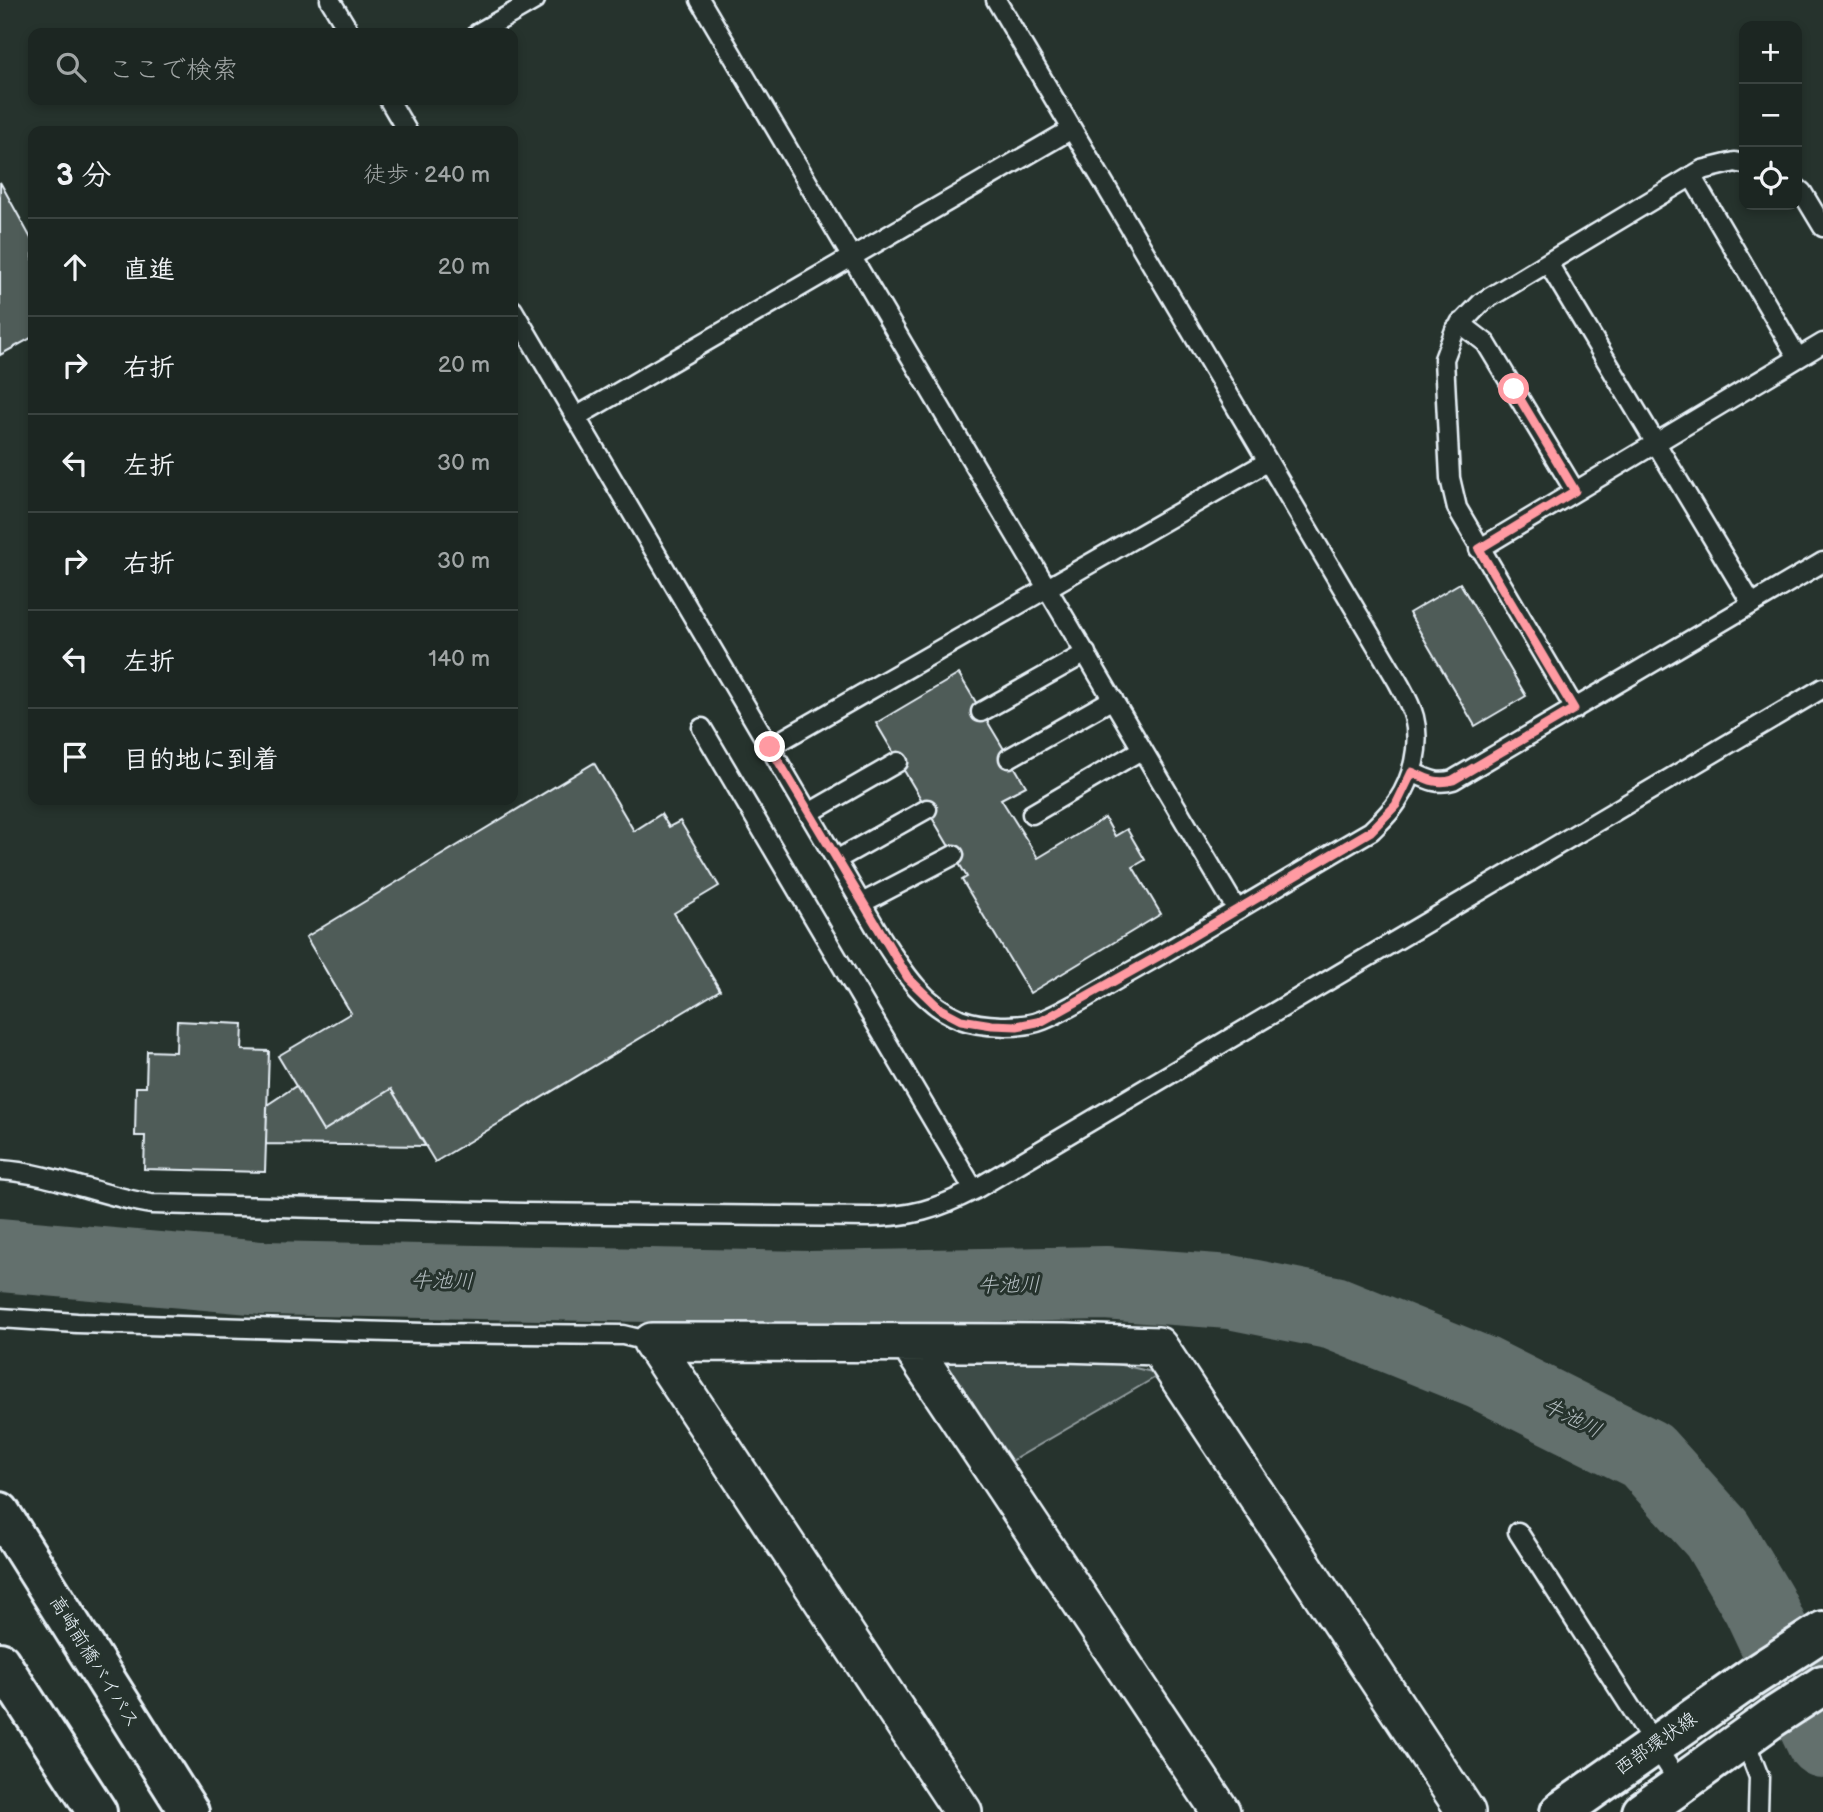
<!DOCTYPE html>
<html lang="ja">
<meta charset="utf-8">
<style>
:root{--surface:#1c2622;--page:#252e2a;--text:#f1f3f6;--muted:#a0a5a5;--line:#3a4340}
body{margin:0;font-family:"Balsamiq Sans","Klee One",sans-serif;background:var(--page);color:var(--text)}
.controls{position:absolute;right:21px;top:21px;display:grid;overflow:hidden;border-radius:14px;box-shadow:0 4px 10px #0003}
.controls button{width:63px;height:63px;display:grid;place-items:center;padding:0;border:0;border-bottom:2px solid var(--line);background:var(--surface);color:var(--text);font:35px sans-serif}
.stop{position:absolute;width:21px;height:21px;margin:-16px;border:5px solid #ff9aa2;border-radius:50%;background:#fff}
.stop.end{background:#ff9aa2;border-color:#fff;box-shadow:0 2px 7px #0008}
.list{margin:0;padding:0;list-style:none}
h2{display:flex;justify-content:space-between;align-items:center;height:91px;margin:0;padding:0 28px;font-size:30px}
h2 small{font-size:23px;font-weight:400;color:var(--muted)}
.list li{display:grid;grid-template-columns:46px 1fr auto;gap:21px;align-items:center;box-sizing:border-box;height:98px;padding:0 28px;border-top:2px solid var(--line)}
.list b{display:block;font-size:26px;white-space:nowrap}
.list em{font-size:23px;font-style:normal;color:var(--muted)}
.icon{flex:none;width:38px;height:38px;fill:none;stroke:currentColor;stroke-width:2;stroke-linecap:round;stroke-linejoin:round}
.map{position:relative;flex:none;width:1823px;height:1812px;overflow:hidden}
.search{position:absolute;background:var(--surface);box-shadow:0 4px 10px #0003;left:28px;top:28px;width:490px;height:77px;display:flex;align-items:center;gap:18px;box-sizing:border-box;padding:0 24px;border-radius:14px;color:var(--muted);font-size:26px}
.panel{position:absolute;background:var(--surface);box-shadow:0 4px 10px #0003;left:28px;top:126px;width:490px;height:679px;border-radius:14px}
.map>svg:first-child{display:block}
.green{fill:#3e4b47;stroke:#939ea0;stroke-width:2}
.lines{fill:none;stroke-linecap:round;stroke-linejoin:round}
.river{stroke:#636f6d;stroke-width:74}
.building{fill:#505c59;stroke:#e8f1f8;stroke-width:2}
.service-casing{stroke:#e8f1f8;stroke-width:23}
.minor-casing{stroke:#e8f1f8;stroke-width:42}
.tertiary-casing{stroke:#e8f1f8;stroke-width:44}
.trunk-casing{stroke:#e8f1f8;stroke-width:44}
.service{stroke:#26332d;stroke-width:18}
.minor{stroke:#26332d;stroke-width:37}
.tertiary{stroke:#26332d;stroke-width:38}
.trunk{stroke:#26332d;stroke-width:38}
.route{stroke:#ff9aa2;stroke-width:9}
.labels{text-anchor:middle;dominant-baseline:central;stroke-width:6;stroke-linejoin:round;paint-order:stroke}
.street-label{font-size:19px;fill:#e8f1f8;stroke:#26332d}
.water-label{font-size:21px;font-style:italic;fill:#b3bdc0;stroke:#26332d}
</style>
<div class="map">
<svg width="1823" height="1812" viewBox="0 0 1823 1812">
<rect width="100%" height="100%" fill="#26332d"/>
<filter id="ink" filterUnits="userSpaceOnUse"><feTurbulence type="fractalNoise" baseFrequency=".0143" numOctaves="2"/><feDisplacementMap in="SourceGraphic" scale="14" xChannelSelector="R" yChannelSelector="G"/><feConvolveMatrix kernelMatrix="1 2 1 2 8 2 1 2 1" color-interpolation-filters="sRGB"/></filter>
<g filter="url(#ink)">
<path class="green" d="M943,1353L1087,1357L1161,1374L1003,1466L934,1368Z"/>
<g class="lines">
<path class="river" d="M0,1255L261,1278L810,1288L1105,1283L1230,1292L1334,1313L1482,1373L1646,1455L1717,1534L1759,1605L1823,1741"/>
</g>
<path class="building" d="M0,182L33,242V337L0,355Z
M1460,583L1526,696L1475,726L1409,613Z
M959,674L1026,786L1001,799L1038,858L1105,818L1115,836L1127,829L1145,860L1133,867L1161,914L1030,993L962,880L967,877L876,723Z
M594,763L634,831L661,814L669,827L680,821L719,886L674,913L720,990L435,1162L391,1089L323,1131L278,1056L351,1013L306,937Z
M177,1021L243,1024L242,1050L269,1051L265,1172L144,1169L145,1136H135L136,1087H146L147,1051L176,1052Z
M296,1086L323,1131L391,1089L426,1146L266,1144L267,1105Z"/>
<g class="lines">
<g class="service-casing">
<path id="service" d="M330,0L350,33
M700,0L1237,910
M478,33L535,0
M389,100L407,131
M1692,177L1798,358
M1797,188L1802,192L1823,227
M1548,263L1752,604
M513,310L883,940C903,971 923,1004 960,1019C981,1027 1022,1029 1043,1020C1074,1007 1103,987 1132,971C1212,926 1291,877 1371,831C1380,822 1390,813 1397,802C1413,779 1421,745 1414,717C1411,705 1404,693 1398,682L996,0
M1460,323L1486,343L1575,491
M576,417L1072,129
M1479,549L1823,343
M1575,709L1457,508L1450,478L1444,359L1455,330L1482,302L1702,170L1735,162L1744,164
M981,712L1086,653
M702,728L974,1190
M770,747L1267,462
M1009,758L1113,699
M1412,772C1427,779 1437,785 1453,780L1823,562
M809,813L898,762
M1032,814L1141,750
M836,860L927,809
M862,903L954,855
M0,1170C52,1173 100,1196 151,1204L524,1213L869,1217C911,1217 937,1209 974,1190L1823,688
M0,1318L77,1323L424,1333L623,1335L652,1342
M1518,1532L1680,1784
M1744,1738L1759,1777L1758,1812"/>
</g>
<g class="minor-casing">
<path id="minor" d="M652,1342L1064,1343L1158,1346L1466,1812
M652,1342L963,1812
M909,1343L1221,1812"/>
</g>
<g class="tertiary-casing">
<path id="tertiary" d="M1560,1812L1752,1677L1823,1631
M1642,1812L1772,1718L1823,1685"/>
</g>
<g class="trunk-casing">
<path id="trunk" d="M0,1512L189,1812
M0,1662L97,1812"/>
</g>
<use href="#service" class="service"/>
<use href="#minor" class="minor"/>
<use href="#tertiary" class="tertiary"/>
<use href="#trunk" class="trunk"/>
</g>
</g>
<g class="lines" filter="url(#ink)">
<path class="route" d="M770,747L908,978L940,1009L961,1020L992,1025L1017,1026L1042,1021L1157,957L1371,831L1396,805L1412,772C1427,779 1437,785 1453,780L1574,709L1479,549L1575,491L1514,389"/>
</g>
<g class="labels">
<g class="street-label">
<text transform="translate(94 1662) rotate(58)">高崎前橋バイパス</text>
<text transform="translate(1656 1744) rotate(-35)">西部環状線</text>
</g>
<g class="water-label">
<text transform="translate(442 1281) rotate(1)">牛池川</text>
<text transform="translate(1009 1285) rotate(-1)">牛池川</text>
<text transform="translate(1572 1418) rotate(27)">牛池川</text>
</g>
</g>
</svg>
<div class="controls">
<button>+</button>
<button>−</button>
<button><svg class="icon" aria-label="locate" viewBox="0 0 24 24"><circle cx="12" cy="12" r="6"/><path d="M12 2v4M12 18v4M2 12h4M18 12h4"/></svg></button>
</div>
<div class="stop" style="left:1514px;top:389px"></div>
<div class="stop end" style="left:770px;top:747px"></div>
<div class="search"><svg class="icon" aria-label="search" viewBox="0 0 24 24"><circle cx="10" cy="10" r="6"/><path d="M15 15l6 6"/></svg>ここで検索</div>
<section class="panel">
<h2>3 分<small>徒歩 · 240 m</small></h2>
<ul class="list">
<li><svg class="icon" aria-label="ahead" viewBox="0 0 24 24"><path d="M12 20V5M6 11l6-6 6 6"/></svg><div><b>直進</b></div><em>20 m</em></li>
<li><svg class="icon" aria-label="right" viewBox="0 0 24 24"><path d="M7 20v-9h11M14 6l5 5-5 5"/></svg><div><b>右折</b></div><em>20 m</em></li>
<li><svg class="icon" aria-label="left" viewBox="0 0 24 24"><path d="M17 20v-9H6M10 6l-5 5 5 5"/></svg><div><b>左折</b></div><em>30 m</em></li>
<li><svg class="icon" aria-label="right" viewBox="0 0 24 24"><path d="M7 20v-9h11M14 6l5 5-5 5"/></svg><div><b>右折</b></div><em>30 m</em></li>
<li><svg class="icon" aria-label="left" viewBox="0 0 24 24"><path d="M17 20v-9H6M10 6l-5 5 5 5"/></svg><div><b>左折</b></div><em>140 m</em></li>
<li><svg class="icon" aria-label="arrive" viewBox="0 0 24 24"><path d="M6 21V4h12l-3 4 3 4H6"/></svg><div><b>目的地に到着</b></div></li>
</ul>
</section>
</div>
